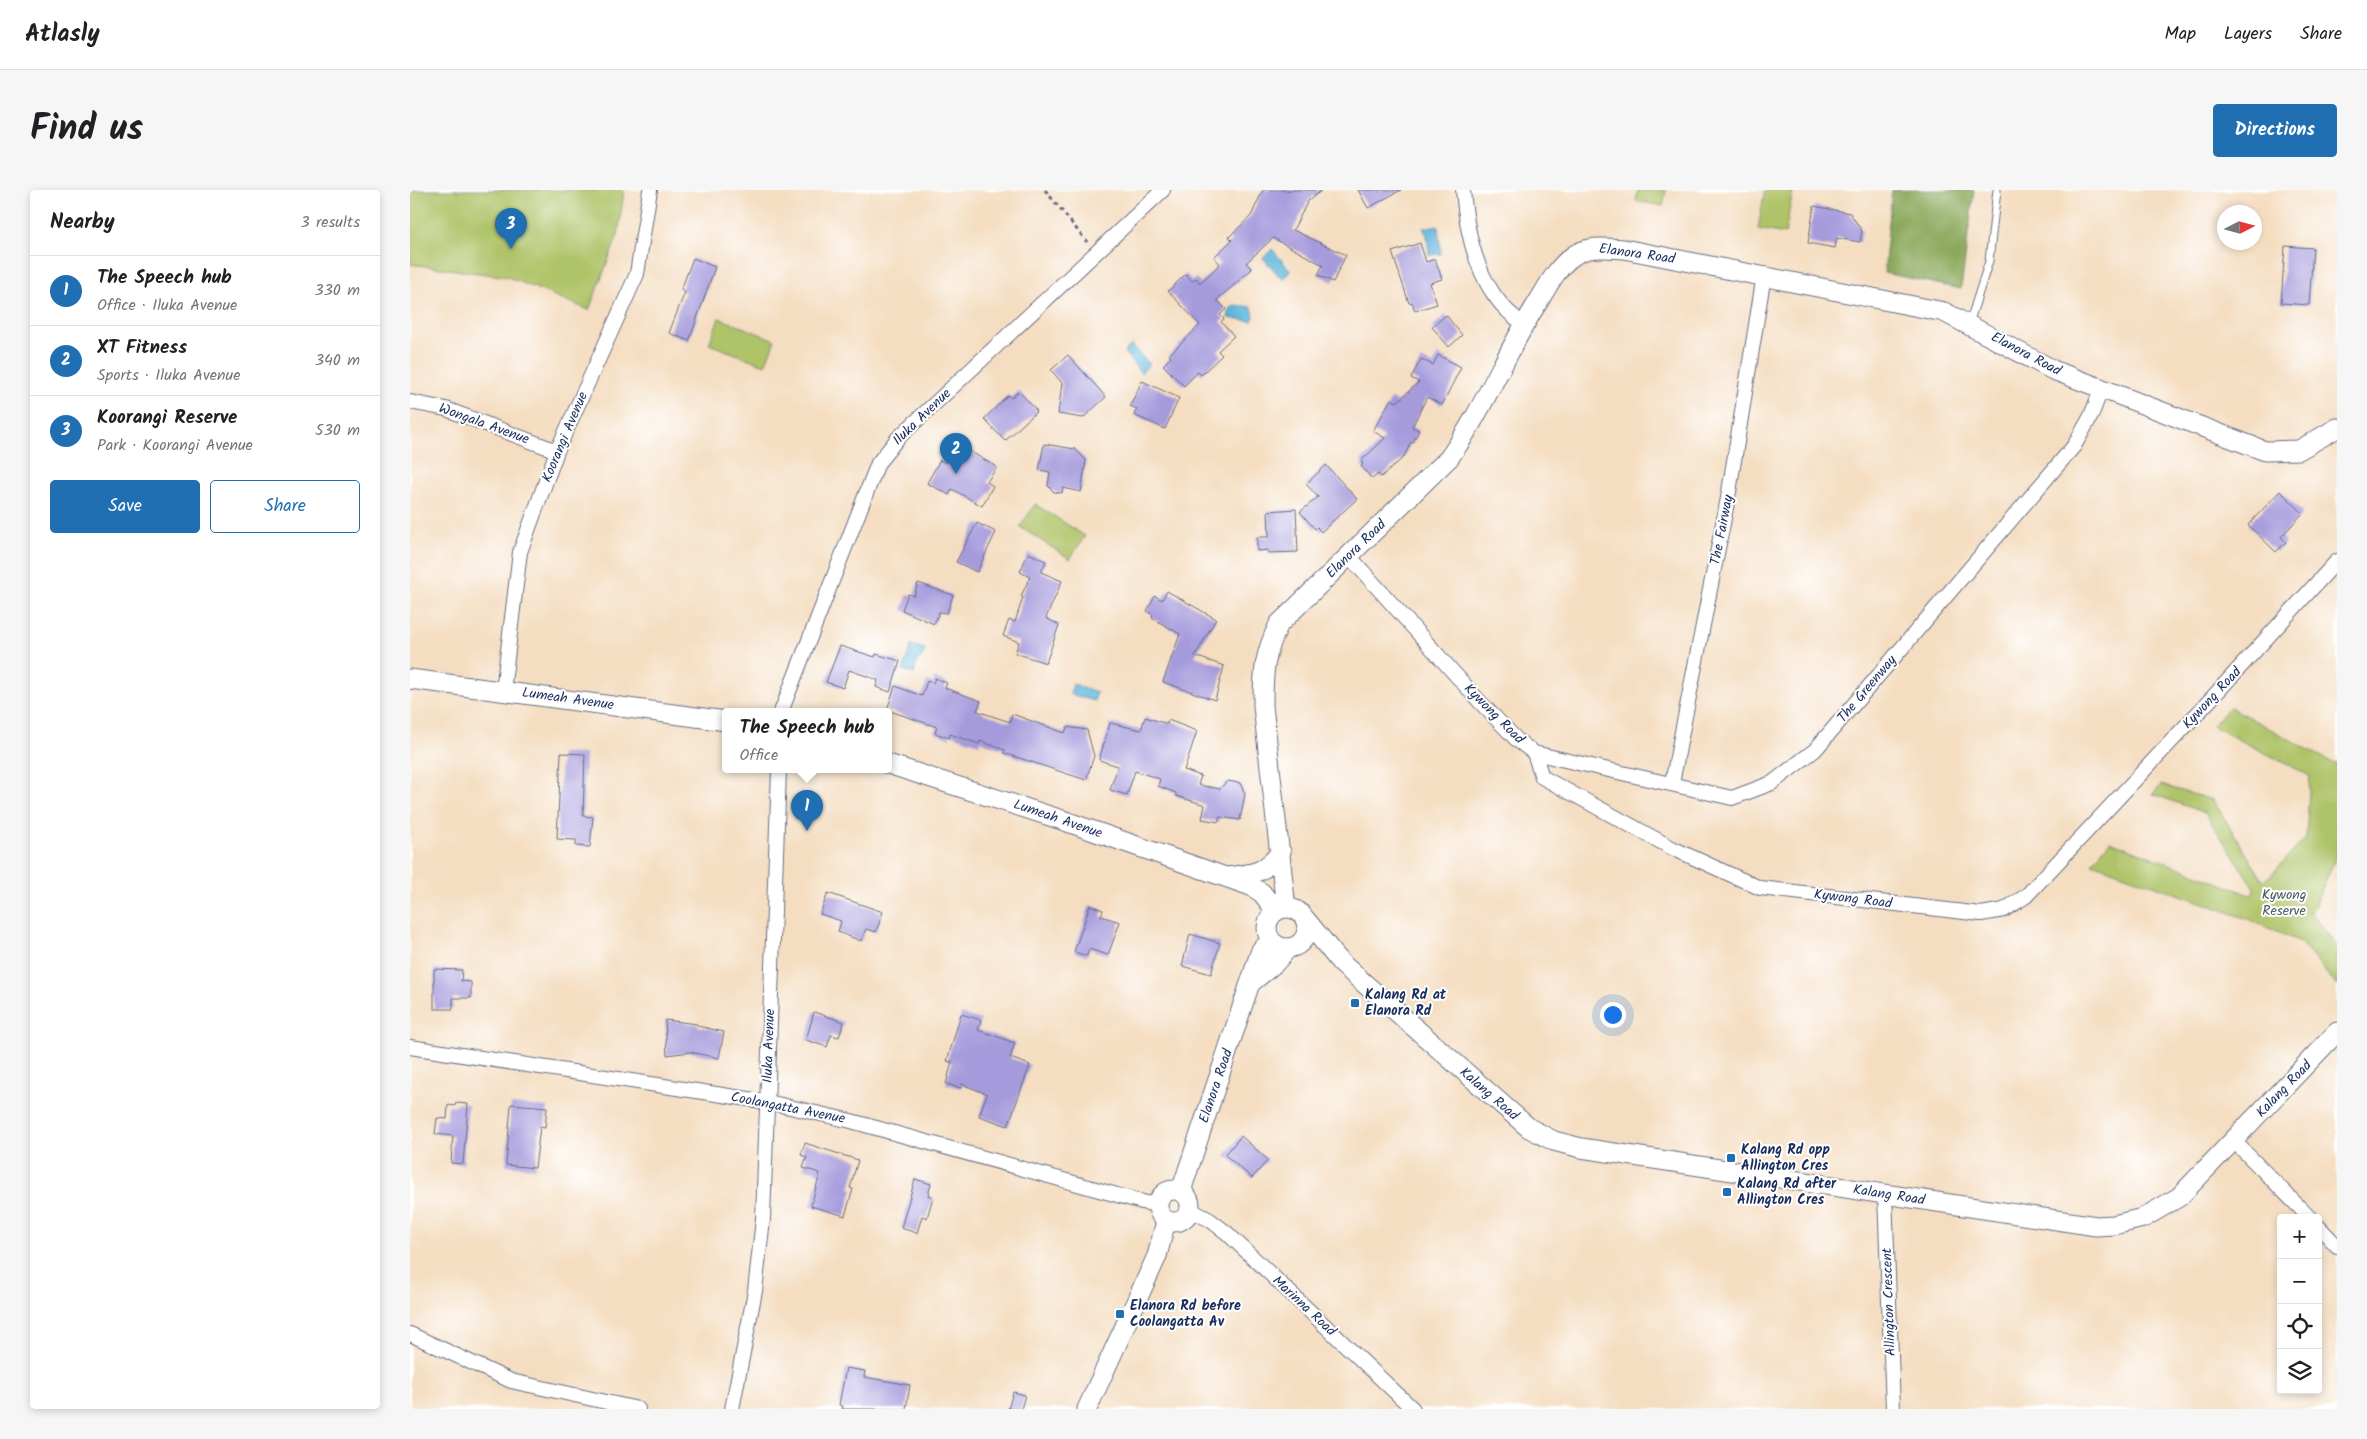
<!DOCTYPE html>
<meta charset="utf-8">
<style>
:root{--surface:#fff;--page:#f6f6f6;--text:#202124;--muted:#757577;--line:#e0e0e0;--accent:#1f6fb2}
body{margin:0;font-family:Kalam,sans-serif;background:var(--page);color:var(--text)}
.controls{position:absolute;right:15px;bottom:15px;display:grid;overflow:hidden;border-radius:5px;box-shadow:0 2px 8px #0003}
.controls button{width:45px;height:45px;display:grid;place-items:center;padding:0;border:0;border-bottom:1px solid var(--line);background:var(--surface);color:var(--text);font:25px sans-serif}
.compass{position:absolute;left:1807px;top:15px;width:45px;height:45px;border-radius:50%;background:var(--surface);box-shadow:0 2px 8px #0003;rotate:84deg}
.you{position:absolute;left:1202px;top:824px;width:18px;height:18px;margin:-12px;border:4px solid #fff;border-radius:50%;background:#1a73e8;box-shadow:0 0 0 8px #1a73e833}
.badge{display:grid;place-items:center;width:32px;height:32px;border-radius:50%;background:var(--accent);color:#fff;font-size:16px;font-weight:700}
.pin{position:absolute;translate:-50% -41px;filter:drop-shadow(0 1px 2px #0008)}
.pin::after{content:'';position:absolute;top:26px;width:18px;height:15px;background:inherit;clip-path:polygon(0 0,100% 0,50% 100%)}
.popup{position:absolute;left:312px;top:518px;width:170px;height:65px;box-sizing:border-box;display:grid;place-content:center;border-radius:5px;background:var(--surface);filter:drop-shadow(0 1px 4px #0005);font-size:16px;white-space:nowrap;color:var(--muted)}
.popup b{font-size:19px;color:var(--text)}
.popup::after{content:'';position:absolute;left:50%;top:100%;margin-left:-10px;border:10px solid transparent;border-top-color:var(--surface)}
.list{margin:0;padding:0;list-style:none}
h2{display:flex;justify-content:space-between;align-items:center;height:65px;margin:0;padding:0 20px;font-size:21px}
h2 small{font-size:16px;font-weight:400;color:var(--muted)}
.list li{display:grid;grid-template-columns:32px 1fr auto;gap:15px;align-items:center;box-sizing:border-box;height:70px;padding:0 20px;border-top:1px solid var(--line)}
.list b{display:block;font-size:19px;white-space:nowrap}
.list p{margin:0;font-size:16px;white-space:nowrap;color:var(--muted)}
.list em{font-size:16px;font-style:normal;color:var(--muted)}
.actions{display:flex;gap:10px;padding:15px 20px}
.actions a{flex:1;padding:11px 0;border:1px solid var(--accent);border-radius:5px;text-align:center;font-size:18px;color:var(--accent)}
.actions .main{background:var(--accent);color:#fff}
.icon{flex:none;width:28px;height:28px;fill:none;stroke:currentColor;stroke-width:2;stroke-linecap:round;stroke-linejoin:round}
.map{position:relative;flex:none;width:1927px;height:1219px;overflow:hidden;border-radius:5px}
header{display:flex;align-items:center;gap:30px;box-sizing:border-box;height:70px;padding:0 25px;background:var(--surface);border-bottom:1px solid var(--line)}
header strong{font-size:24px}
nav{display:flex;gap:28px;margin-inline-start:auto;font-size:18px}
.intro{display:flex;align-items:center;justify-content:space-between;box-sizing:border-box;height:120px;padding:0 30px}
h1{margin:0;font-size:35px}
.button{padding:12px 22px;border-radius:5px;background:var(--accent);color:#fff;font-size:18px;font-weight:700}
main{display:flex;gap:30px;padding:0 30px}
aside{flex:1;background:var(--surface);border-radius:5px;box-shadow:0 2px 8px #0003}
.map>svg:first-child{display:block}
.green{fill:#afc367;stroke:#657962}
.forest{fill:#8ba95c;stroke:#536c5d}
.water{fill:#5cb5da;stroke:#3c729c}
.building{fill:#a59adc}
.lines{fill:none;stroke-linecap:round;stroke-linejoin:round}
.lane-casing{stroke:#676c80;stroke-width:9}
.street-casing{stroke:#676c80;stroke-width:16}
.secondary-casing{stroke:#676c80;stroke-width:21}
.path{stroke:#676c80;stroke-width:3;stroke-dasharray:4 4;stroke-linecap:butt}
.lane{stroke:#fff;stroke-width:7}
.street{stroke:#fff;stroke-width:14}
.secondary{stroke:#fff;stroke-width:19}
.poi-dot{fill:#1f6fb2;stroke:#fff;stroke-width:2}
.labels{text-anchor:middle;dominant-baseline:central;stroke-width:4;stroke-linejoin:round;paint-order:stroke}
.street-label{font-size:14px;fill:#1b2f5e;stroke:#fff}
.park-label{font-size:14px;fill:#475b61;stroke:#fff}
.poi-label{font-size:14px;font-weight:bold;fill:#1b2f5e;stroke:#fff;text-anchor:start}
</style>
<header>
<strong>Atlasly</strong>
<nav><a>Map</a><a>Layers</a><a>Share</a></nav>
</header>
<div class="intro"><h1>Find us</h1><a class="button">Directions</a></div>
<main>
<aside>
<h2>Nearby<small>3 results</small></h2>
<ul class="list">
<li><span class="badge">1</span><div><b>The Speech hub</b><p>Office · Iluka Avenue</p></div><em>330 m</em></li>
<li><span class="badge">2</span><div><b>XT Fitness</b><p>Sports · Iluka Avenue</p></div><em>340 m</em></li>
<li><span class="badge">3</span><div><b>Koorangi Reserve</b><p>Park · Koorangi Avenue</p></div><em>530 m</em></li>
</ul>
<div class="actions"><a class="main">Save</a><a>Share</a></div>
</aside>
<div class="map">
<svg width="1927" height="1219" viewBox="0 0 1927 1219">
<rect width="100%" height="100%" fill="#fff"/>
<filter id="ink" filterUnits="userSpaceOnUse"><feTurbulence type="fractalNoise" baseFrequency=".02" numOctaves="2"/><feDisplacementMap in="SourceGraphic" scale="10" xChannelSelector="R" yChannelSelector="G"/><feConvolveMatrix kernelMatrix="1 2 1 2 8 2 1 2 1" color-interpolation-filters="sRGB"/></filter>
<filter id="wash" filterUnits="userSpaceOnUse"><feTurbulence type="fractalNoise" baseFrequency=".0096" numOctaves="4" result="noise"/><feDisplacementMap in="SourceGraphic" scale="20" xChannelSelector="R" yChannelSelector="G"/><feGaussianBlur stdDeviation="1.12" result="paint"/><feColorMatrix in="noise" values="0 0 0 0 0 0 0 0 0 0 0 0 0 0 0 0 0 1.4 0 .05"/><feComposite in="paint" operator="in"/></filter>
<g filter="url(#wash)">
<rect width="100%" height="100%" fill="#f4ddc0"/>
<path class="green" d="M0,0H214L208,45L179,120L98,87L0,74Z
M1228,0H1256L1253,16L1226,11Z
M1355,0H1383L1375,44L1348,39Z
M309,128L365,150L355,175L299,154Z
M625,314L675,346L660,369L610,337Z
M1820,517L1925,574L1927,572V665L1901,723L1927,756V796L1890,752L1840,730L1682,673L1700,651L1841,705L1846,701L1795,623L1743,604L1751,595L1803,610L1854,692L1896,648L1900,586L1802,536Z"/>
<path class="forest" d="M1482,0H1564L1551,99L1474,83Z"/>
<path class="water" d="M1028,35L1031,64L1019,65L1017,45L1013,38Z
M862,59L881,81L872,89L853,68Z
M825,115L842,117L844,127L842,131L818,128L820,118Z
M721,155L740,174L731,183L714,162Z
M501,455L515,459L512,467L508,469L504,484L493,480Z
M663,494L687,502L684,511L660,504Z"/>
<g id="blocks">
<path class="building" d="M853,0H912L898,11L883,40L936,65L923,92L908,85L913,75L863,48L836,73L842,79L807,110L816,119L810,125L814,129L811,132L824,146L808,161L812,165L791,185L788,182L774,196L753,175L761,167L759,165L790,135L758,101L776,84L782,91L786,88L790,93L810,74L804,67L822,50L819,47L841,26Z
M948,0H991L958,18Z
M1404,16L1440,23L1452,41L1450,52L1427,48L1425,58L1398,53Z
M1010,53L1016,72L1025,69L1032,89L1020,93L1027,114L1005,121L1002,112L999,113L982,62Z
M1875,56L1903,58L1899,115L1871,113Z
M283,68L305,77L279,151L259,143L275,102L271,100Z
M1036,125L1052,145L1039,157L1022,137Z
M658,165L696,207L673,228L648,224L652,193L641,180Z
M1028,165L1051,177L1032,215L1017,207L1002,237L1009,240L1003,253L1001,252L994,267L971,287L968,284L962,289L951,276L953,274L951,271L975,248L963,241L981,209L987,212L1009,192L1001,188L1011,169L1023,175Z
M732,191L769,208L755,239L724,225L727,219L720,216Z
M609,201L627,221L595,251L574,229L598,205L601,208Z
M547,254L587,277L577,292L583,296L572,316L542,299L539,305L517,293L530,270L536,273Z
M634,254L665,259L676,270L671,302L653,298L652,303L644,302L638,296L640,282L629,280Z
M916,275L947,309L911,342L907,337L905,339L890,322L908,307L896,294Z
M1870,301L1893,323L1871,347L1876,352L1866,362L1838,335Z
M886,319L888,362L858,363V360L847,361V347H859L858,321Z
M567,333L586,342L567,382L546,372Z
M618,363L636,371L631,382L652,391L636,428L649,435L636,473L605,463L609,452L593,446L599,430L605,432L613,407L611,406L620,387L610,382Z
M508,393L543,405L537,423L529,422L524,434L492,420L498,404L504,406Z
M757,401L806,429L785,466L814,476L805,510L753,492L770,444L742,428L743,425L737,421L745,406L752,410Z
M430,456L465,467L466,464L490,471L480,502L466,497L468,490L439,480L433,498L416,492Z
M525,488L537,493L535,498L571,511L567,521L600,532L602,524L655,543L657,537L677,540L684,566L676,590L594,563L595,560L570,551L569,554L540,544L539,548L525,543L527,537L477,520L485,496L512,506L517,491L523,493Z
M735,527L757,534L758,530L787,541L774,580L791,586L788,595L810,599L817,591L830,593L835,604L830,630L809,627V632L792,629L795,615L766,606V603L748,596L750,589L725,581L717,605L700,600L708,576L689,570L700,533L731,540Z
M151,563L175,564L173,626L183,627L180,657L166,656V650L147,649Z
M418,703L473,722L466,742L456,739L451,751L428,742L431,731L410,724Z
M680,715L693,720L691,726L710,732L698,765L679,759L677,766L664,762Z
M780,744L810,753L801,784L772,776Z
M24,779L52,780L51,791L61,792V808H43V819H24Z
M404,822L434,832L429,847L421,845L417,857L396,850Z
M551,824L571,830L568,840L605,853L600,868L620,875L598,936L569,926L577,904L552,894L551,898L536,894L542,872L537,871Z
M255,830L287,834L288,836L314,842L309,868L280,862L257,865Z
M46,913L58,914L53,974L41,973L43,946L25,944L27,928L37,929L38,915L45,916Z
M101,914L137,917L135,938L130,937L125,978L96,975Z
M831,946L858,970L842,988L815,965Z
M395,953L448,970L440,998L443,999L435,1026L401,1016L410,983L393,978L397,967L391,965Z
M505,989L521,994L518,1005L523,1007L517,1028L512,1026L507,1043L491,1038Z
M436,1178L455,1181L454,1187L500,1195L496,1219H432L433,1216L429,1215Z
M603,1202L615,1205L611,1219H598Z"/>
</g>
</g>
<g filter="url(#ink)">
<use href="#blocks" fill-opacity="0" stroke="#676c80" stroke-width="1"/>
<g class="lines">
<g class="lane-casing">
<path id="lane" d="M1559,134L1579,71L1587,0"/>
</g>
<g class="street-casing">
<path id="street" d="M1053,0C1057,49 1071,107 1114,134
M0,212L36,219L147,261
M939,366L1070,512L1107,550L1124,563L1132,587L1262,658L1350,698L1571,724L1594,720L1616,706L1801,509L1927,371
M93,501L110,362L147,261L227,84L240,0
M371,522L468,273L488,248L753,0
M1124,563L1322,608L1362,593L1405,560L1664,256L1681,226L1691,200
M1262,593L1318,308L1354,85
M0,857L358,912L441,931L736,1013L747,1014
M1824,951L1900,1028
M1475,1004L1483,1219
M779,1019L800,1030L817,1043L1003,1219
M1908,1036L1927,1056
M0,1144L101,1191L228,1219
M322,1219L345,1101L353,1029L369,580"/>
</g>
<g class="secondary-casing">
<path id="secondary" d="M0,489L316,531
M478,574L652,630L841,696L852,703L866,721
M818,687C845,683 853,684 871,662
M857 738a20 20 0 1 1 40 0a20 20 0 1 1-40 0Z
M876,718L853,516C853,482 854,465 869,434L1039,268C1074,219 1096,162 1128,112C1138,96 1147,77 1163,66C1178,55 1196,58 1214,59L1534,122L1643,180L1855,261L1889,260L1927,238
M896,730L931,773L1119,938L1144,951L1171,958L1686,1036L1704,1035L1733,1028L1769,1007L1927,842
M842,792L865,773L877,759
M748 1016a16 16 0 1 1 32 0a16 16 0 1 1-32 0Z
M771,1001L851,760L861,751
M677,1219L747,1066L756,1031"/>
</g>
<path class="path" d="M635,0L677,52"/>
<use href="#lane" class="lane"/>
<use href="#street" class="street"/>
<use href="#secondary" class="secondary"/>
</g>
</g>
<g class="poi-dot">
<rect x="940" y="808" width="10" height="10" rx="2.5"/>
<rect x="1316" y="963" width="10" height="10" rx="2.5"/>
<rect x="1312" y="997" width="10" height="10" rx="2.5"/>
<rect x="705" y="1119" width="10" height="10" rx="2.5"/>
</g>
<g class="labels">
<g class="street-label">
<text transform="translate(1227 64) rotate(8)">Elanora Road</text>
<text transform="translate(1616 164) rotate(28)">Elanora Road</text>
<text transform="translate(512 227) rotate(-44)">Iluka Avenue</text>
<text transform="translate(74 234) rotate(20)">Wongala Avenue</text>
<text transform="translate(155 247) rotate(-67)">Koorangi Avenue</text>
<text transform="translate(1312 340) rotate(-79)">The Fairway</text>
<text transform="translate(946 359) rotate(-44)">Elanora Road</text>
<text transform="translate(1457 499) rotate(-50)">The Greenway</text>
<text transform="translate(1802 508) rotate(-47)">Kywong Road</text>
<text transform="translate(158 509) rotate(8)">Lumeah Avenue</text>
<text transform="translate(1084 524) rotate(45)">Kywong Road</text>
<text transform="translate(648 629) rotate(19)">Lumeah Avenue</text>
<text transform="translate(1443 709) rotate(7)">Kywong Road</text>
<text transform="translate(359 856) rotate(-88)">Iluka Avenue</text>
<text transform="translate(806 896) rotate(-71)">Elanora Road</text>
<text transform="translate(1874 899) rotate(-46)">Kalang Road</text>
<text transform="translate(1079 904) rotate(41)">Kalang Road</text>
<text transform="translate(378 918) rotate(11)">Coolangatta Avenue</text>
<text transform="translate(1479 1005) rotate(9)">Kalang Road</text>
<text transform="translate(1479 1112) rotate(-92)">Allington Crescent</text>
<text transform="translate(894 1116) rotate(43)">Marinna Road</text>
</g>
<g class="park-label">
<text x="1874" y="705">Kywong<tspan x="1874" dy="16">Reserve</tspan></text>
</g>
<g class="poi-label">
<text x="955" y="805">Kalang Rd at<tspan x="955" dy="16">Elanora Rd</tspan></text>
<text x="1331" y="960">Kalang Rd opp<tspan x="1331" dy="16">Allington Cres</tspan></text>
<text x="1327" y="994">Kalang Rd after<tspan x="1327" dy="16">Allington Cres</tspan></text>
<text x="720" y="1116">Elanora Rd before<tspan x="720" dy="16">Coolangatta Av</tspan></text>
</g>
</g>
</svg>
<div class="controls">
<button>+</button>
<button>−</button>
<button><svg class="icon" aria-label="locate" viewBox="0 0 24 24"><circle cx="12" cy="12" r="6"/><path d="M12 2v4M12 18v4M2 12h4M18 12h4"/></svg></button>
<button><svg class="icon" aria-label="layers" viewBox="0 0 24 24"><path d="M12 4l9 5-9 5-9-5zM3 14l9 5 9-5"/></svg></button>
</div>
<svg class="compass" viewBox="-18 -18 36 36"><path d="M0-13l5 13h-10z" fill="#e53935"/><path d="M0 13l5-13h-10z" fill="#757577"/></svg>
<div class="you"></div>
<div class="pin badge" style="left:397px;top:641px">1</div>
<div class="popup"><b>The Speech hub</b>Office</div>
<div class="pin badge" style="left:546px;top:284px">2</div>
<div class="pin badge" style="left:101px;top:59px">3</div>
</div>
</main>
